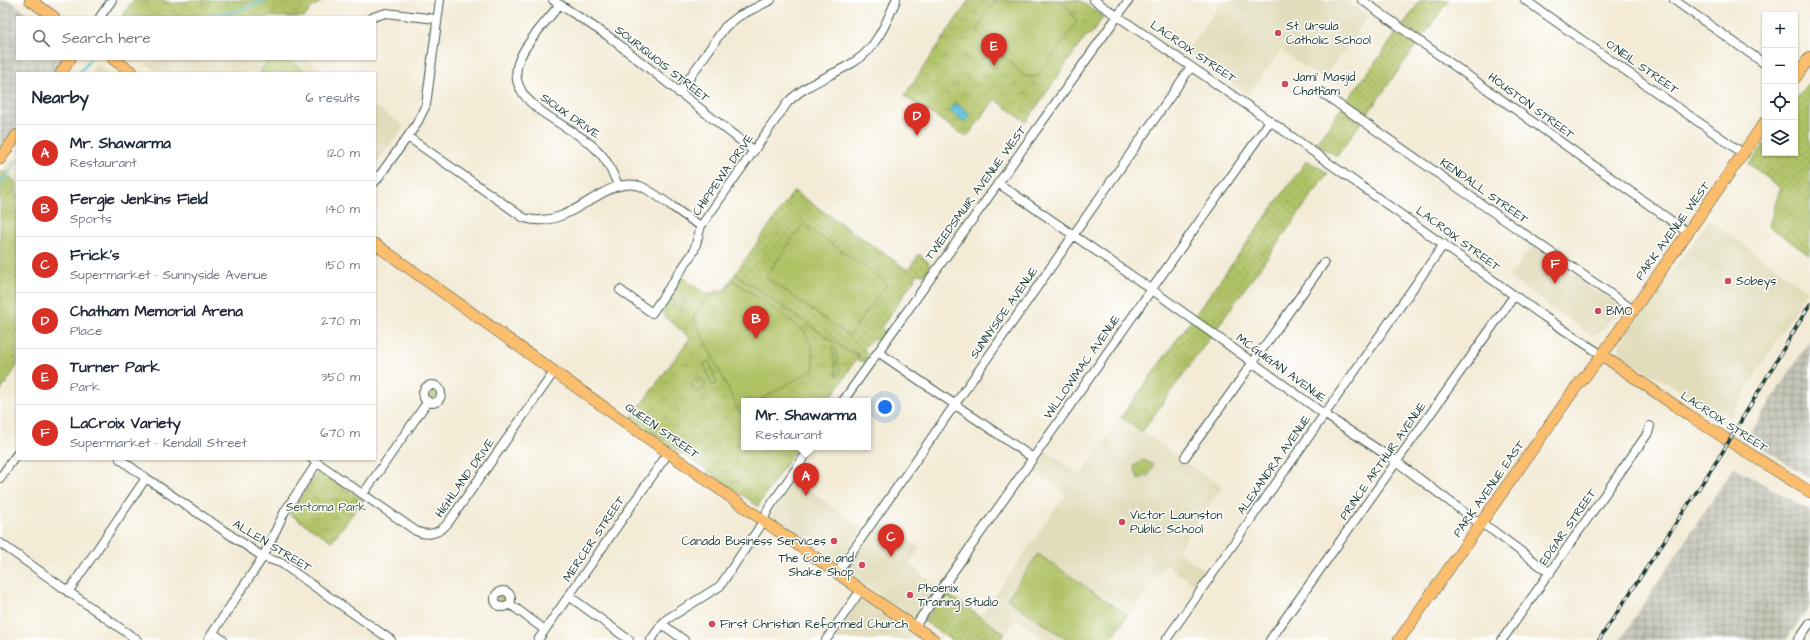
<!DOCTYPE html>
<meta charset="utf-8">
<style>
:root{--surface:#fff;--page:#f2f2f3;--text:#1f2937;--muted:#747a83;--line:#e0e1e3;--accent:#d93025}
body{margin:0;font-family:"Architects Daughter",sans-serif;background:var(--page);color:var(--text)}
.controls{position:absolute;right:12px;top:12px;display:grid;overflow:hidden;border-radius:0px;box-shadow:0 1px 3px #0004}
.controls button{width:36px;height:36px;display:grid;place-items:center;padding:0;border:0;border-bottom:1px solid var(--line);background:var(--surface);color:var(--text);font:20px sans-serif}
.you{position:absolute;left:885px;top:407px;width:14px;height:14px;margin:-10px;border:3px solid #fff;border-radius:50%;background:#1a73e8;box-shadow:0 0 0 6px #1a73e833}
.badge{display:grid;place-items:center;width:26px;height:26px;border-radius:50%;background:var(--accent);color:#fff;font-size:13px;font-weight:700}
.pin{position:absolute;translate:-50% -33px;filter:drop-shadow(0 1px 2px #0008)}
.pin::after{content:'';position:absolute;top:21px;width:14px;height:12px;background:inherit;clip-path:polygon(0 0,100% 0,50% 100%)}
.popup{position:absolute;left:741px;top:398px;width:130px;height:52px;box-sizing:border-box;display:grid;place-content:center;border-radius:0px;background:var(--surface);filter:drop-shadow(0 1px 3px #0005);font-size:13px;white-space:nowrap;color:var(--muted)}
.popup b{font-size:15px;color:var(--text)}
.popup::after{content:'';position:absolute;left:50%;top:100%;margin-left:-8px;border:8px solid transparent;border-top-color:var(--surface)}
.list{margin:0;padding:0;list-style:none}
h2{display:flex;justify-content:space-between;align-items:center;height:52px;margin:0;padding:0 16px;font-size:17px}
h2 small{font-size:13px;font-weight:400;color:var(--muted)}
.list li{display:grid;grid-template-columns:26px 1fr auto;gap:12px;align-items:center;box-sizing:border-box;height:56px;padding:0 16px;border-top:1px solid var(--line)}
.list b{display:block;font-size:15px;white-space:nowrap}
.list p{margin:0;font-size:13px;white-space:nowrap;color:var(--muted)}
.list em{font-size:13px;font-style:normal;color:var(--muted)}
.icon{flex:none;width:22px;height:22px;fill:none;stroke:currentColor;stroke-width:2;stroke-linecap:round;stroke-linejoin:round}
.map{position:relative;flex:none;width:1810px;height:640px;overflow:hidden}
.search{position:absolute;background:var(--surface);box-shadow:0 1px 3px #0004;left:16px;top:16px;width:360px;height:44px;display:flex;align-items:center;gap:10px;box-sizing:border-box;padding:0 14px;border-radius:0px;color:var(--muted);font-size:15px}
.panel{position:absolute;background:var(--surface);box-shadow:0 1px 3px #0004;left:16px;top:72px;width:360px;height:388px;border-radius:0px}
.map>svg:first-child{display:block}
.built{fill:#e1dcba}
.industrial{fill:url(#industrial-grid)}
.grass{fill:url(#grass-dots);stroke:#68804d}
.park{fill:url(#park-crowns);stroke:#68804d}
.garden{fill:url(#garden-furrows);stroke:#68804d}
.pitch{fill:#b0c266;stroke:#68804d}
.water{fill:url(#water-waves);stroke:#3f8088}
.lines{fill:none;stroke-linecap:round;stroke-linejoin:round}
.stream{stroke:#5fc4dd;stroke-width:2}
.minor-casing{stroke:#3f574c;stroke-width:10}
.major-casing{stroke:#3f574c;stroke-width:12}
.minor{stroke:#fff;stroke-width:8}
.major{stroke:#fbbd6e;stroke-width:11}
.rail-casing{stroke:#1f3d34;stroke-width:3.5}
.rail{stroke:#fff;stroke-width:2;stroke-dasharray:6;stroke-linecap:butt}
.poi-dot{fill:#d1495b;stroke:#fff;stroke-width:1.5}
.labels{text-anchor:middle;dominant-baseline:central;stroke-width:3;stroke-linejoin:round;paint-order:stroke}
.poi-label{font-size:12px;fill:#1f3d34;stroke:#fff;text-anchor:start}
.street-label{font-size:12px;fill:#1f3d34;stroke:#fff}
.park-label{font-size:12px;fill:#435e40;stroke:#fff}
</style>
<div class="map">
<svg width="1810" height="640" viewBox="0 0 1810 640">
<defs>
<pattern id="industrial-grid" width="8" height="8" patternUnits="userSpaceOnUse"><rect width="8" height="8" fill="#c5c5b8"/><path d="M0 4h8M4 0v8" fill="none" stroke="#9fa196"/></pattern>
<pattern id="grass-dots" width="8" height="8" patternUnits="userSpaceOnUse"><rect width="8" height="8" fill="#b0c266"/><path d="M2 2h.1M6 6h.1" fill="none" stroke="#8f9f55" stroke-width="1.8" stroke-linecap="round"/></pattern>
<pattern id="park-crowns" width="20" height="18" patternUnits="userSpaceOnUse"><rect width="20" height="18" fill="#b0c266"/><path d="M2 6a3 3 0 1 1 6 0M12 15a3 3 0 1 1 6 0" fill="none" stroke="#8f9f55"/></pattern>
<pattern id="garden-furrows" width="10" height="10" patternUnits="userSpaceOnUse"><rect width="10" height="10" fill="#b0c266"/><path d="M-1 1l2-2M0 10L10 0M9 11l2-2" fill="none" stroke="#8f9f55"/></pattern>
<pattern id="water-waves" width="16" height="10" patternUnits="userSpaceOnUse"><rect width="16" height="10" fill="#5fc4dd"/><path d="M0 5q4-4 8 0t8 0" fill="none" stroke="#4ea0b4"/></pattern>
</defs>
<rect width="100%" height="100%" fill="#fff"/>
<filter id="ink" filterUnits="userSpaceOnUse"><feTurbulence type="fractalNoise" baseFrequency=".025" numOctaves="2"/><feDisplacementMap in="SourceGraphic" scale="8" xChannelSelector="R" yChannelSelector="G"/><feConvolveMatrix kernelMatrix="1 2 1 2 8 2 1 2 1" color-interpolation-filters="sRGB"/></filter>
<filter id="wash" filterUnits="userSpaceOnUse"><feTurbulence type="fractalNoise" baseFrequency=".012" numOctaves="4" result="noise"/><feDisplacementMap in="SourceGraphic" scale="16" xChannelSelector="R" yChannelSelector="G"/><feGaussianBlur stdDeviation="0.9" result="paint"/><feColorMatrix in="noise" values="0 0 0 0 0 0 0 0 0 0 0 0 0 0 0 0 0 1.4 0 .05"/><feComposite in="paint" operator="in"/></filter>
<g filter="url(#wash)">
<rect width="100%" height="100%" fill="#f3ebd6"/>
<path class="built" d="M1223,0H1345L1368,16L1323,80L1281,50L1248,95L1187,51Z
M164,59H306L326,73H159L146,64Z
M97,64L109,73H89Z
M375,106L404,126L375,165Z
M17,155V183L2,171Z
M1709,220L1807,290L1730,417L1625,359L1620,352L1619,345Z
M1533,245L1620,307L1599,334L1591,335L1508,277Z
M1121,417L1222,487L1177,551L1204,570L1194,584L1165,564L1112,640H1046L1016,619L1005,634L980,616L1066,494L1033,470L1046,451L1081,475Z
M793,478L862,528L841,561L835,562L775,521L772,515L775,507Z
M878,522L920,548L910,564L939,588L919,616L912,618L847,572L846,567Z
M859,601L865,602L922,640H833Z"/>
<path class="industrial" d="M0,0H9L32,17H17V59H64L54,73H17V127L0,152Z
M1810,340V478L1747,438Z
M1734,467L1810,511V606L1786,640H1620Z"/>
<path class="grass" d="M1421,0H1449L1337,156L1315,144Z
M1810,81V256L1769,226L1780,188L1749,164L1765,143V153H1795V101Z
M1307,160L1328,173L1142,432L1121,417Z
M2,171L17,183V366L0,392V174Z
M794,191L908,270L919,254L929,263V270L926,274H918L881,328L886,333L881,339L870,340L864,348L867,355L865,362L857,360L859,355L853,352L847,351L735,274Z
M427 394a5 5 0 1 1 10 0a5 5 0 1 1-10 0Z
M945,592L1005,634L1000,640H951L924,621Z
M498 598a5 5 0 1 1 10 0a5 5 0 1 1-10 0Z"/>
<path class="park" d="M133,0H163L173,4L192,0H325L311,8L305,17H122Z
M969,0H1079L1102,16V19L1092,33L1085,37L1026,122L995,99L967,137L904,96Z
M735,274L847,351L853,352L859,355L829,401H744V447H797L758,506L631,418L690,338L663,315L662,303L681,277L706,294L725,289Z
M1143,460L1153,465L1149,475L1138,479L1134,466Z
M322,472L363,500L332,541L289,514L316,475Z"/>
<path class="garden" d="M680,295L687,300L679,311L672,306Z
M832,346L836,349L840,373L837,377Z
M709,361L717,384L712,386L704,363Z
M691 385a7 7 0 1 1 14 0a7 7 0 1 1-14 0Z"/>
<path class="pitch" d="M998,0H1059L1066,6L1077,22L1038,76L1026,77L977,31L987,11Z
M269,59H288L307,73H259Z
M803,224L887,283L849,336L766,277Z
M733,280L804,331L812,347L814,369L758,401H744V411L740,413L693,317L706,298L727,291Z
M1038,554L1127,615L1110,640H1068L1007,599Z"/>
<path class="water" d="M955,103L971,114L965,122L949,111Z"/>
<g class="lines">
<path class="stream" d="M198,17L237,11L267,0
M79,73L90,60
M0,185L17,161"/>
</g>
</g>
<g filter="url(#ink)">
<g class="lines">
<g class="minor-casing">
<path id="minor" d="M553,0L608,36L754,151
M1094,0L1270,121L1543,316L1602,355
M1362,0L1687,232
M1525,0L1744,154
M1674,0L1765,64
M559,5C548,20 528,40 521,56C497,103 572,124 596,149C607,159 612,172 618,185
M100,17L112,0
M373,17L386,13L436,19
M1321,92L1632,309
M679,93L725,27L739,16L771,0
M408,137L524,218C572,232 603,174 640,186C657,193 683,216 701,226
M375,182L416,125L426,105L440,0
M998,183L1151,289L1324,414L1397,462L1473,519L1492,530L1550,573
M620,290L652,313L694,251L701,226L788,102C807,83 832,76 854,62C875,50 887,22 896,0
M878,352L1033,458
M423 394a9 9 0 1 1 18 0a9 9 0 1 1-18 0Z
M843,401L1129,0
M1185,457L1324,263
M120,459L146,478L263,557L281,563L391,640
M312,459L416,531C428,537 440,533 448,523L554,372
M0,478L17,454
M363,494L428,401
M0,543L137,640
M837,573L1191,67
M495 599a8 8 0 1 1 16 0a8 8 0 1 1-16 0Z
M68,592L146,478
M569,596L629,640
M510,604L545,630
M662,624L684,640
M915,626L1270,121
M213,633L223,640
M208,640L263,557L285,511L317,463
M538,640L669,452
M651,640L662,624L667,619L720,586L759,528L769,508L811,447
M826,640L861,590
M1166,640L1444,244
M1270,640L1514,296
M1502,640L1648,433L1650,426
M1798,640L1810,623"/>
</g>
<g class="major-casing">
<path id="major" d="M30,0L54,17
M113,59L133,73
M61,73L70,59
M1795,78L1810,57
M0,159L17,135
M375,244L861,590L934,640
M1602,355L1690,416L1810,492
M1399,640L1574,390L1602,355L1765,122"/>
</g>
<use href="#minor" class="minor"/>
<use href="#major" class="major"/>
<g class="rail-casing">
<path id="rail" d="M1599,640L1722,453L1810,304"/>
</g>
<use href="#rail" class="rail"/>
</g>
</g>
<g class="poi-dot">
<circle cx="1278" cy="33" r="4"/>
<circle cx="1285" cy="84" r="4"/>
<circle cx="1728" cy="281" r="4"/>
<circle cx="1598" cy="311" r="4"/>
<circle cx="1122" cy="522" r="4"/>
<circle cx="834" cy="541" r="4"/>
<circle cx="862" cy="565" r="4"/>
<circle cx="910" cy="595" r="4"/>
<circle cx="712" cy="624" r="4"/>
</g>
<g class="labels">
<g class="poi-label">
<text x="1286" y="26">St. Ursula<tspan x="1286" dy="14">Catholic School</tspan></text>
<text x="1293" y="77">Jami' Masjid<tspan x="1293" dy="14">Chatham</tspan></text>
<text x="1736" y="281">Sobeys</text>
<text x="1606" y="311">BMO</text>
<text x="1130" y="515">Victor Lauriston<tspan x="1130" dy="14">Public School</tspan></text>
<text x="826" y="541" text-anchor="end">Canada Business Services</text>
<text x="854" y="558" text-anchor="end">The Cone and<tspan x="854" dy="14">Shake Shop</tspan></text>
<text x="918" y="588">Phoenix<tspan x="918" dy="14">Training Studio</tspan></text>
<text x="720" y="624">First Christian Reformed Church</text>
</g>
<g class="street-label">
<text transform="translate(1193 52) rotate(34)">LACROIX STREET</text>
<text transform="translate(662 64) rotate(38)">SOURIQUOIS STREET</text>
<text transform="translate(1642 67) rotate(35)">O'NEIL STREET</text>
<text transform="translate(1531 106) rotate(36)">HOUSTON STREET</text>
<text transform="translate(570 116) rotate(35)">SIOUX DRIVE</text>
<text transform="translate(723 175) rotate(-55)">CHIPPEWA DRIVE</text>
<text transform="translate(1484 191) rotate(35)">KENDALL STREET</text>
<text transform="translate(976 193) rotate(-54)">TWEEDSMUIR AVENUE WEST</text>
<text transform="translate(1673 231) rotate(-54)">PARK AVENUE WEST</text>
<text transform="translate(1458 239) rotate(36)">LACROIX STREET</text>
<text transform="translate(1004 313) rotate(-55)">SUNNYSIDE AVENUE</text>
<text transform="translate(1082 367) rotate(-55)">WILLOWMAC AVENUE</text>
<text transform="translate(1281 368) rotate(36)">MCGUIGAN AVENUE</text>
<text transform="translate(1724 422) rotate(33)">LACROIX STREET</text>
<text transform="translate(662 431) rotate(35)">QUEEN STREET</text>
<text transform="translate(1383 461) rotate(-55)">PRINCE ARTHUR AVENUE</text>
<text transform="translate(1274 465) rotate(-55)">ALEXANDRA AVENUE</text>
<text transform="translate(465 478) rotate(-55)">HIGHLAND DRIVE</text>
<text transform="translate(1489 489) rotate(-55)">PARK AVENUE EAST</text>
<text transform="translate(1568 527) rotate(-55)">EDGAR STREET</text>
<text transform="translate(594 539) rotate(-56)">MERCER STREET</text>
<text transform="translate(272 546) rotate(31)">ALLEN STREET</text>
</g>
<g class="park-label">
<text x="326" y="507">Sertoma Park</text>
</g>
</g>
</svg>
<div class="controls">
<button>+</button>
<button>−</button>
<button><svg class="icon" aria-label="locate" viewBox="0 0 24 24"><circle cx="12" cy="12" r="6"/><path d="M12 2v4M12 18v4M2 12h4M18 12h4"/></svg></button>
<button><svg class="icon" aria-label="layers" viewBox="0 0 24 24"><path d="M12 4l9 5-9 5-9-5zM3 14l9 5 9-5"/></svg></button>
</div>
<div class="you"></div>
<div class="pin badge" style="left:806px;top:496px">A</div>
<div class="popup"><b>Mr. Shawarma</b>Restaurant</div>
<div class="pin badge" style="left:756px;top:339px">B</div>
<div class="pin badge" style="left:891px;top:557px">C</div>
<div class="pin badge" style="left:917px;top:136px">D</div>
<div class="pin badge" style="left:994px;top:66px">E</div>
<div class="pin badge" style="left:1555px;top:284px">F</div>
<div class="search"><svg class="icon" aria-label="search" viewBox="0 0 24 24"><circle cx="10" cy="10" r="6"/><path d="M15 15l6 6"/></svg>Search here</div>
<section class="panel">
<h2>Nearby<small>6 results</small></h2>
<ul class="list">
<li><span class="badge">A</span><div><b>Mr. Shawarma</b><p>Restaurant</p></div><em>120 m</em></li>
<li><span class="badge">B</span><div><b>Fergie Jenkins Field</b><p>Sports</p></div><em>140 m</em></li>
<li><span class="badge">C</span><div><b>Frick's</b><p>Supermarket · Sunnyside Avenue</p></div><em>150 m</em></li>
<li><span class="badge">D</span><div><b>Chatham Memorial Arena</b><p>Place</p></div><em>270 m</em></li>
<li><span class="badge">E</span><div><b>Turner Park</b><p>Park</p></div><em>350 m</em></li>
<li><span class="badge">F</span><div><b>LaCroix Variety</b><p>Supermarket · Kendall Street</p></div><em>670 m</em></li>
</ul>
</section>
</div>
